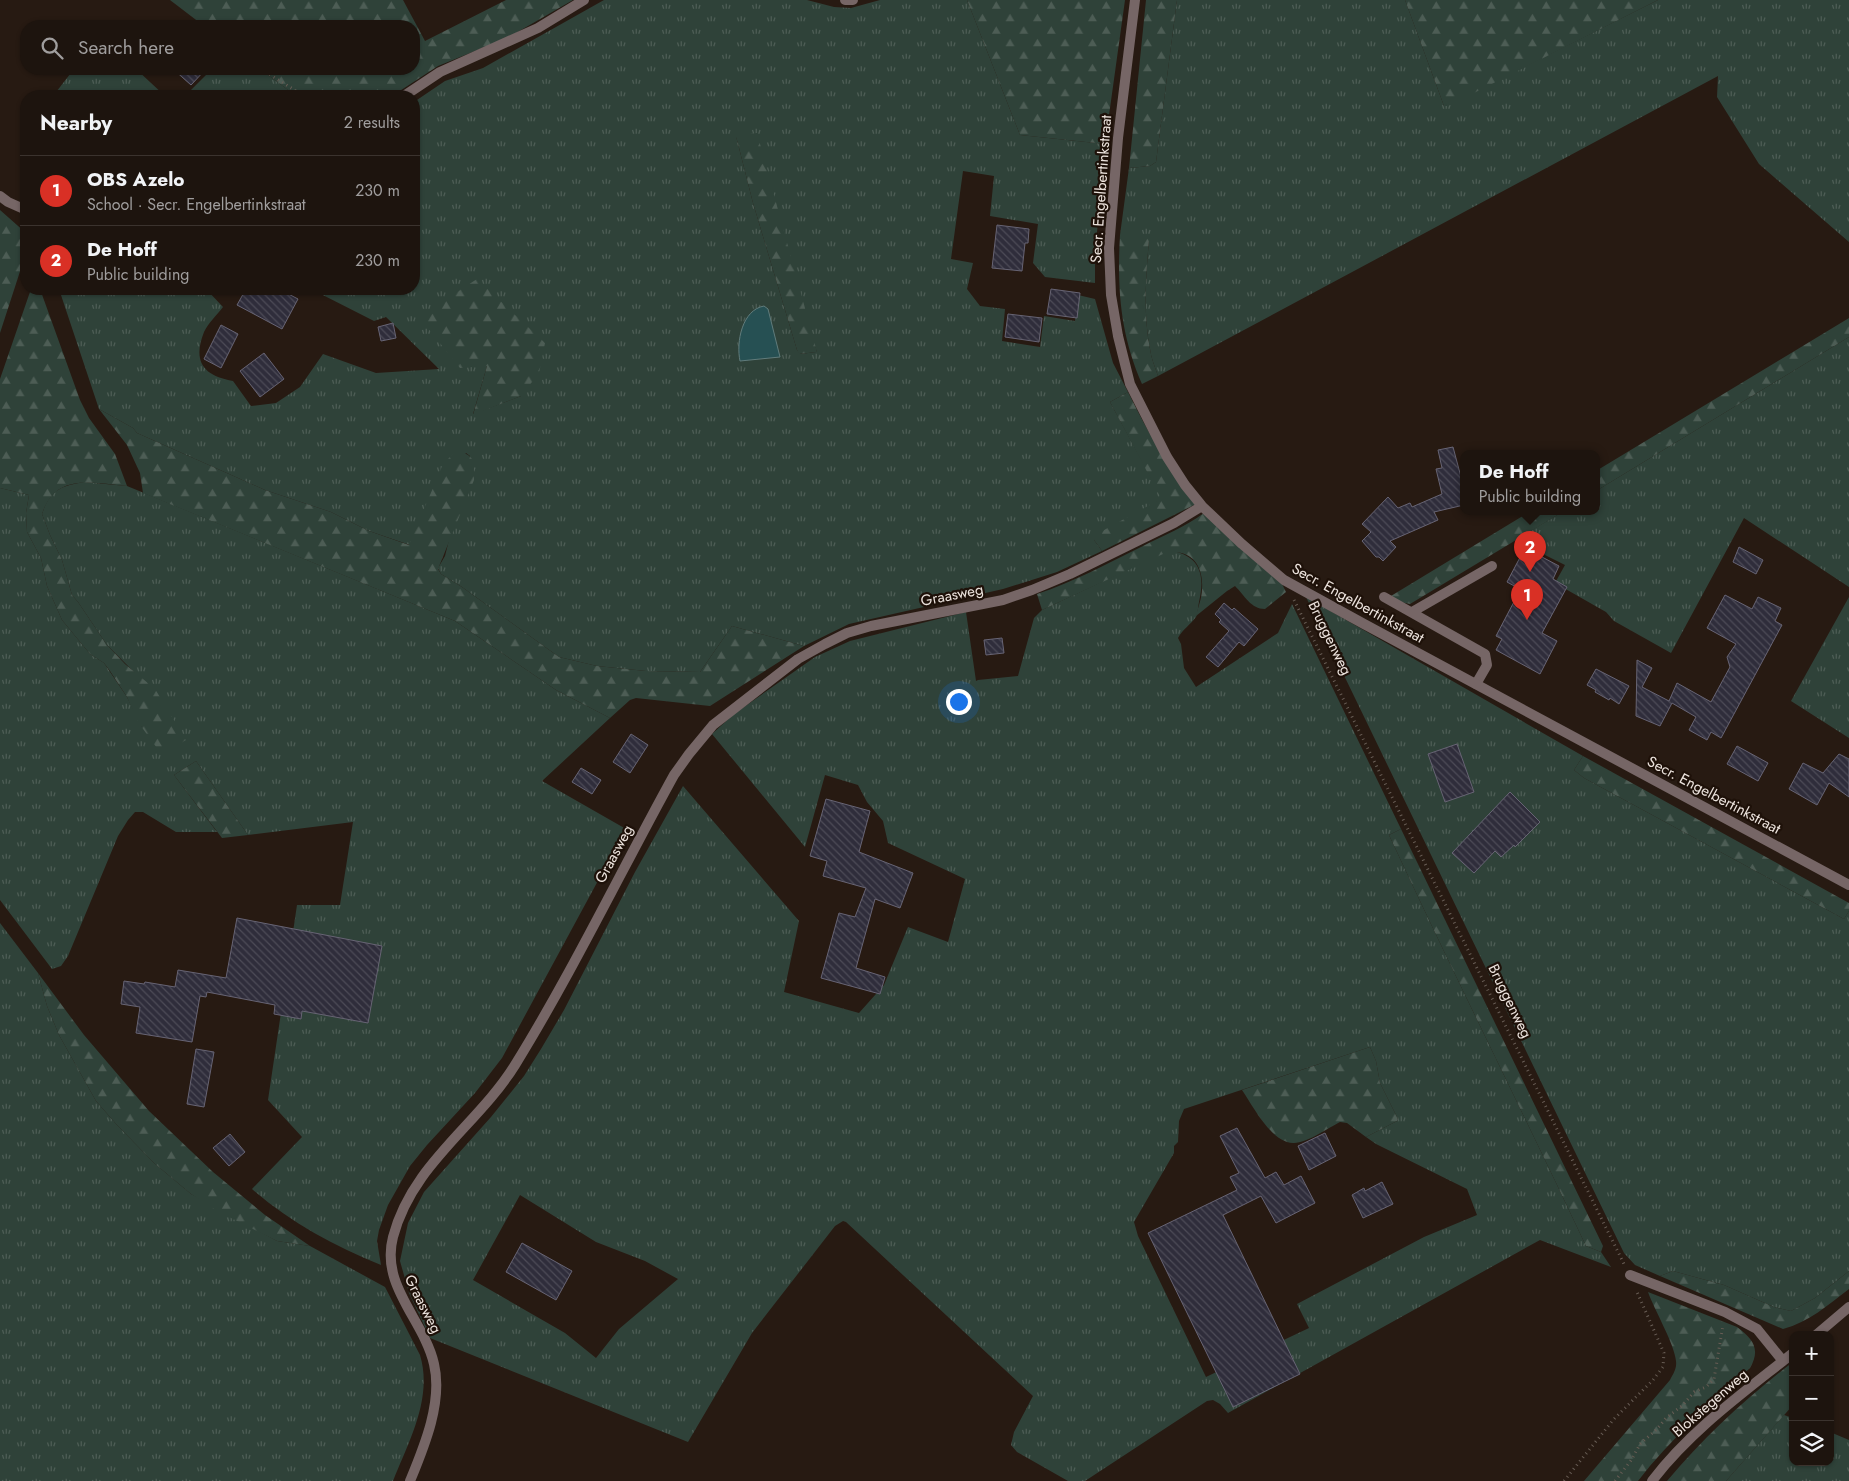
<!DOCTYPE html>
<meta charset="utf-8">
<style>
:root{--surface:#1d140e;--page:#251d17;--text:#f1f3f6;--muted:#a09e9e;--line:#3b332e;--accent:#d93025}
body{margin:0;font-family:Jost,sans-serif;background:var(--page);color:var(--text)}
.controls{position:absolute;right:15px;bottom:15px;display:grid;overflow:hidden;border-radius:10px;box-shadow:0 1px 4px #0004}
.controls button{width:45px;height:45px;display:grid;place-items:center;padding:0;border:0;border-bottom:1px solid var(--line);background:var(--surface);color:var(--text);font:25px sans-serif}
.you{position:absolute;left:958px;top:701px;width:18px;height:18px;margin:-12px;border:4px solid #fff;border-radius:50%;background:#1a73e8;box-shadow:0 0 0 8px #1a73e833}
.badge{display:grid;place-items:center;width:32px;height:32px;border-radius:50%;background:var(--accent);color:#fff;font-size:16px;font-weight:700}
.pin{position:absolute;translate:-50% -41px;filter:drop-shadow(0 1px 2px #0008)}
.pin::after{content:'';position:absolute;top:26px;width:18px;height:15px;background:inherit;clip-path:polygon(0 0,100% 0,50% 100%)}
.popup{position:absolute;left:1460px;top:450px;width:140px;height:65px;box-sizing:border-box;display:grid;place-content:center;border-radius:10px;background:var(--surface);filter:drop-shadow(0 1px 4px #0005);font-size:16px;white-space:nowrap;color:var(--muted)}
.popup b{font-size:19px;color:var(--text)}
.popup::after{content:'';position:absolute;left:50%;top:100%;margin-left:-10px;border:10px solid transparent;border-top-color:var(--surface)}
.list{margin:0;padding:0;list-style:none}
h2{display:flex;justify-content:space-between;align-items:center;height:65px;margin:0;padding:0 20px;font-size:21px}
h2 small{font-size:16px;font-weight:400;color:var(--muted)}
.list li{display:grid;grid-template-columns:32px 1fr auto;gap:15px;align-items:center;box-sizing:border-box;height:70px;padding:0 20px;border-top:1px solid var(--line)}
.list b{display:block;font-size:19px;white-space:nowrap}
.list p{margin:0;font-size:16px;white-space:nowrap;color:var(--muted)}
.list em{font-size:16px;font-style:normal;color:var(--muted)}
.icon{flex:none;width:28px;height:28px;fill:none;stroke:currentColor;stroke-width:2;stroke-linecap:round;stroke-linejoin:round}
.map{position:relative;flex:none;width:1849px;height:1481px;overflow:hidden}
.search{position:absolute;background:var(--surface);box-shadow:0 1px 4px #0004;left:20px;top:20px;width:400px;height:55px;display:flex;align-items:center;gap:12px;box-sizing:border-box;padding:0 18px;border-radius:20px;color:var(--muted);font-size:19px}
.panel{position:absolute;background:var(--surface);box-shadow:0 1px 4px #0004;left:20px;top:90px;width:400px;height:205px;border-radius:20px}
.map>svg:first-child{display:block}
.grass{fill:url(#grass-tufts);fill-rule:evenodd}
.forest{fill:url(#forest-firs)}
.water{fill:#265053;stroke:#617c7c}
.building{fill:url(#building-back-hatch);stroke:#676474}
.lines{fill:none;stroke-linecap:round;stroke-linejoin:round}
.path{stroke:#685d55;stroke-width:3;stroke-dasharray:1 4;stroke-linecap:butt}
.service{stroke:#766666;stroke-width:10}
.minor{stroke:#766666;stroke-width:10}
.labels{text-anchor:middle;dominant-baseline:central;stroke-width:4.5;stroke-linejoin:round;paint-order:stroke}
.street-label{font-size:15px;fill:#ece3dd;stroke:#1e1109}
</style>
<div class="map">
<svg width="1849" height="1481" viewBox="0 0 1849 1481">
<defs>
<pattern id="grass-tufts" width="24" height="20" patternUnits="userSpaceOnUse" patternTransform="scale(1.25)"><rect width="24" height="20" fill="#2f4239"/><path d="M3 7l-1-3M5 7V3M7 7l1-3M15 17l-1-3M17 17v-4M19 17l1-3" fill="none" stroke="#4d5d55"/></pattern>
<pattern id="forest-firs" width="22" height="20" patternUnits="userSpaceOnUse" patternTransform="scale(1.25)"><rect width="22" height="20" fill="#2f4239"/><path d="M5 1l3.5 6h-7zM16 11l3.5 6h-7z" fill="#4d5d55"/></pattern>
<pattern id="building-back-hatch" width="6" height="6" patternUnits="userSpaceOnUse" patternTransform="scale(1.25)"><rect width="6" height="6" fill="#2f2d3b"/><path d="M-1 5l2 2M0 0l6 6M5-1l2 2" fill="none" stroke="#4d4b57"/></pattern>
</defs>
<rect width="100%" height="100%" fill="#271a12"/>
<path class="grass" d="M604,0H807L834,7L851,8L880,0H967L1020,135L1105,144L1095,254V283L1045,277L1033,263L1038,224L990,216L994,176L963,171L951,259L973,263L967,289L980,306L1005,309L1002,341L1040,347L1044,316L1075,321L1078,295L1095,299L1113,363L1128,392L1110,402L1161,496L1158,501L1094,540L1102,551L1057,572L1003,589L849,624L804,646L732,626L700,672L646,671L597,666L559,657L462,587L441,574L438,568L445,556L470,456L466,453L425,509L410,545L369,531L331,512L265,490L137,433L133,428L99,409L59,289H206L223,307C217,315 208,323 204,332C192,362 204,376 233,381L251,406L276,403L300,387L323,354L376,373L439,369L386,317L374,321L311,289H414V102L445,81L483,68ZM736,136L817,352H816L800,354L797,350L753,203ZM487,366L521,396L473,414Z
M1177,0H1405L1444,106L1448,105L1658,0H1849V242L1759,164L1717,97L1718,76L1158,376C1155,367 1151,358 1150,349C1143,314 1146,275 1149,240L1120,235L1129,168L1150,166L1156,162Z
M74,69H136L165,96H53Z
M212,69H260L296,96H185Z
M1849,337V587L1744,518L1671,653L1614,621L1606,612L1555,583L1565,565L1515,540L1564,511H1596V491Z
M84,482L127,486L455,621L556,690L610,718L542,781L626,829L502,1058L475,1093L427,1145L410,1166L388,1205L379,1230L377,1241L381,1265C334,1246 290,1222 252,1189L302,1137L268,1100L297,905H340L353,822L248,835L196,761L174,775L217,832H176L143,812H135L128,820L118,836L68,956L61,966L52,969L0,900V488L29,495L26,513L27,532L41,558L47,586L62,620L90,654L104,663L127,697L142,727L146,731L137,675L107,645L78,602L72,595L62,560L50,535L42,514C50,490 61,486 84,482Z
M1173,551C1201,557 1205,576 1199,602C1198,606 1198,613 1196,617C1190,625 1183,629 1178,638L1181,644L1184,668L1196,687L1278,633L1292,604L1401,829L1389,835C1453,973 1521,1108 1586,1246L1601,1252L1611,1267L1540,1240L1228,1413L1220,1404L1213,1400L1207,1401L1085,1481H1068L1017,1452L1011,1445L1014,1432L1033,1396L846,1222L843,1221L835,1226L752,1333L688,1442L430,1338L409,1293L400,1261L408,1223L424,1192L491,1117L524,1076L541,1049L564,1010L635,872L683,786L799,921L784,992L859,1013L884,985L908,927L948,942L965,879L888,843L883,821L867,802L858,785L825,775L805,847L712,734L734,714L815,657L850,641L966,612L976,681L978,680L1018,676L1034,618L1042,610L1163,553ZM1370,1047L1376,1061L1380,1083L1398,1119L1397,1121L1366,1137L1376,1144L1467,1189L1477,1215L1424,1237L1297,1304L1309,1328L1206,1377L1138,1236L1134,1222L1174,1153V1146L1178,1142L1179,1121L1184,1109ZM520,1195L596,1242L645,1261L678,1279L619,1329L596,1358L565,1333L473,1280Z
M1306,597L1583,756L1574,770L1584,778L1844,919L1849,911V1271L1815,1298L1791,1311L1774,1307L1724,1285L1673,1271L1660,1276L1635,1265L1624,1253Z
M1849,597V738L1791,701Z
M0,923L38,973L47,1006L59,1035L96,1101L117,1125L154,1163L191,1194L277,1241L310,1246L385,1287L420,1355C433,1398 409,1441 393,1481H0Z
M1784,1415L1793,1418V1462H1830V1432L1849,1440V1481H1726Z"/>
<path class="forest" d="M170,0H403L425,41L506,0H573L507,38L438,66L392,96H296L260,69H414V26H204Z
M967,0H1125L1105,144L1020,135Z
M1146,0H1177L1156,162L1150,166L1129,168Z
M1405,0H1658L1448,106H1444Z
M757,133L817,352L799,354L797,350L753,203L736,136Z
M0,210L26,233V253L0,333Z
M1120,235H1147L1149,240C1146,275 1143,314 1150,349C1151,358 1155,367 1158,376L1142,384C1120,334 1117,288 1120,235Z
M477,279L545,343L539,373L521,396L473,415L487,366L460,368L419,317Z
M31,289H40L80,400L89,418L115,454L127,486C92,483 56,472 42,514L50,535L62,560L72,595L78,602L107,645L125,664L155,689L186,740L162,755L138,722L127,697L110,671L104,663L90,654L62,620L47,586L41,558L27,532L26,513L29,495L0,488V379Z
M1849,318V337L1596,491V471Z
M1128,392C1147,431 1169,469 1196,504L1102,551L1094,540L1095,535L1157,501L1160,496L1110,402Z
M99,409L133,428L137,433L265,490L331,512L369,531L409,545L443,464L455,452C476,453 474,463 474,480L438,569L441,574L462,587L559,657L597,666L646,671L700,672L732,626L804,646L710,706L636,698L630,700L610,718L556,690L455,621L143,493L140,473L127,445Z
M1531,511H1564L1410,604L1386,599Z
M1204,513L1282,584L1286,592L1265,609C1251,609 1245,596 1235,586L1227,591L1196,616C1198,607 1202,598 1202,589C1204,563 1188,547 1163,554L1042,610L1037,594C1074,582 1108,563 1143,546C1164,535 1185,527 1204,513Z
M1583,756L1849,903V911L1844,919L1584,778L1574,770Z
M196,761L248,835L222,838L174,775Z
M1401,829L1603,1246L1601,1252L1586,1246C1521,1108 1453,973 1389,835Z
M38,973L84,1035L149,1111L213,1172L265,1215L310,1246L277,1241L217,1211L191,1194L154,1163L117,1125L96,1101L59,1035L47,1006Z
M1370,1047L1376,1061L1380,1083L1398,1119L1397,1121L1366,1137L1347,1123L1340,1122C1328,1128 1307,1143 1294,1143C1272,1144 1253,1106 1242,1090Z
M1673,1271L1724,1285L1774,1307L1791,1311L1815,1298L1849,1271V1289C1828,1305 1809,1322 1783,1329L1660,1276Z
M1648,1292L1737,1327C1753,1339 1761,1349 1750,1368C1711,1404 1670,1439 1638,1481H1584L1670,1380C1673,1374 1677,1369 1676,1361C1675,1345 1654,1309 1648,1292Z
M1793,1362V1405L1726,1481H1667C1704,1437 1747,1397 1793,1362Z"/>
<path class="water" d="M764,306L768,309L780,357L740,361C736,342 742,310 764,306Z"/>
<path class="building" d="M173,69H206L191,85Z
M997,225L1029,229L1028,243H1025L1022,271L992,268Z
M246,289H279L298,299L282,329L237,305Z
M1051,289L1080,293L1077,318L1047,314Z
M1008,314L1042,318L1039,342L1005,337Z
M393,323L396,338L381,341L378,327Z
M221,325L238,334L221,368L204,359Z
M264,353L284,379L260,397L240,371Z
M1453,447L1461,477L1464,476V505L1434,512L1438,520L1390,541L1396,547L1383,561L1379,557H1376L1362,541L1371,532L1362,524L1388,497L1398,508L1410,503L1412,507L1442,494L1436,469L1442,468L1438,450Z
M1739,547L1763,560L1756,574L1733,562Z
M1525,548L1559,566L1553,579L1567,587L1542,633L1557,641L1540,674L1496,650L1502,639L1496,636L1517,596L1515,595L1518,588L1507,582Z
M1725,595L1752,609L1758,597L1781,608L1775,621L1782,625L1721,738L1711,732L1707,740L1689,730L1696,717L1672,703L1660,726L1636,716L1637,660L1652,668L1642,687L1669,701L1677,683L1711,702L1730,667L1727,657L1736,644L1707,628Z
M1224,603L1232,610L1234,608L1258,629L1244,646L1239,642L1218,667L1206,657L1229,631L1219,622L1221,620L1215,614Z
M1002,638L1004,653L986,655L984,640Z
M1596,669L1629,686L1619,704L1610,698L1609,700L1595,692L1596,690L1587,685Z
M631,734L648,745L630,773L613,762Z
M1457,744L1474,792L1445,802L1428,754Z
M1737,746L1768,763L1758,781L1727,764Z
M1839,754L1849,759V797L1829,783L1817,805L1789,789L1803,763L1823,773Z
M581,768L601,780L592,794L572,782Z
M1510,792L1540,822L1515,847L1514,845L1501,857L1495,851L1474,873L1452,853Z
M826,799L870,811L859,852L913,873L900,908L875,899L856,968L885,977L880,994L821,978L839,913L855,917L866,888L823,876L827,861L810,856Z
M237,918L382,946L368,1023L302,1011L301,1019L274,1014L275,1005L207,992L206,997L200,996L192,1042L136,1033L140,1007L121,1004L124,981L144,984L145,982L175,987L178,970L226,978Z
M196,1049L214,1052L204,1107L187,1104Z
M1237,1128L1265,1178L1276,1172L1284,1185L1301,1176L1315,1203L1276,1223L1261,1196L1223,1215L1300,1374L1233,1407L1148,1233L1237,1190L1230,1177L1239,1173L1220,1136Z
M1325,1133L1336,1156L1309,1170L1298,1146Z
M230,1134L245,1152L229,1166L213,1148Z
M1382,1182L1393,1204L1363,1218L1352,1195L1364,1188L1365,1191Z
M522,1243L572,1271L556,1300L506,1272Z"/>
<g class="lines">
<path class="path" d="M261,69L304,96
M1294,600L1624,1264
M1564,1481L1614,1419L1653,1380L1663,1367L1664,1353L1637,1292
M1615,1481L1632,1459L1640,1444L1657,1429L1666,1418L1683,1405L1694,1392L1706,1387L1714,1379L1723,1325"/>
<path class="service" d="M1384,597L1485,654L1487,665L1476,684
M1412,612L1492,566"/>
<path class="minor" d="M845,0H853
M1135,0L1118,138L1109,248L1111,295L1118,336L1130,384L1167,457L1185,485L1202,506L1242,544L1284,580L1364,624L1849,885
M404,96L440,72L538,28L584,0
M0,196L8,202L26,210
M1630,1275L1725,1312L1757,1329L1783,1361
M1816,1335L1849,1307
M410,1481C424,1447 443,1402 434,1364C424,1320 380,1286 393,1237C412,1164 477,1126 515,1065C573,971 621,871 674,775L689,754L713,725L798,659L825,644L847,633L871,626L1003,600L1032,590L1070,574L1174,523L1202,506
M1652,1481C1691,1430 1743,1393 1793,1353"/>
</g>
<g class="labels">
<g class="street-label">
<text transform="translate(1101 189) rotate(-86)">Secr. Engelbertinkstraat</text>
<text transform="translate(952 595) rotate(-11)">Graasweg</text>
<text transform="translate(1358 603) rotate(29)">Secr. Engelbertinkstraat</text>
<text transform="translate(1330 638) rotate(64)">Bruggenweg</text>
<text transform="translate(1714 795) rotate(28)">Secr. Engelbertinkstraat</text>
<text transform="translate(614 854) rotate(-62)">Graasweg</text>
<text transform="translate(1510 1001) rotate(64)">Bruggenweg</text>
<text transform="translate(423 1304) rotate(63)">Graasweg</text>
<text transform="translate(1710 1403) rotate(-41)">Blokstegenweg</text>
</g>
</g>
</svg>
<div class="controls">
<button>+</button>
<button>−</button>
<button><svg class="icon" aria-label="layers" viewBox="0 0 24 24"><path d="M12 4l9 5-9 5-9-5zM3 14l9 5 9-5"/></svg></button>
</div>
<div class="you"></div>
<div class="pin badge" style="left:1527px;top:620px">1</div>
<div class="pin badge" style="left:1530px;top:572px">2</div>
<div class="popup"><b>De Hoff</b>Public building</div>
<div class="search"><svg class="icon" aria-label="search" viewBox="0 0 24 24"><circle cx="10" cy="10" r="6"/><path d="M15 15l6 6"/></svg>Search here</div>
<section class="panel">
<h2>Nearby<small>2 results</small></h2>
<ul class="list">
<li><span class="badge">1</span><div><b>OBS Azelo</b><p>School · Secr. Engelbertinkstraat</p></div><em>230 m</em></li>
<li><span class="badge">2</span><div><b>De Hoff</b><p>Public building</p></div><em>230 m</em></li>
</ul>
</section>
</div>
